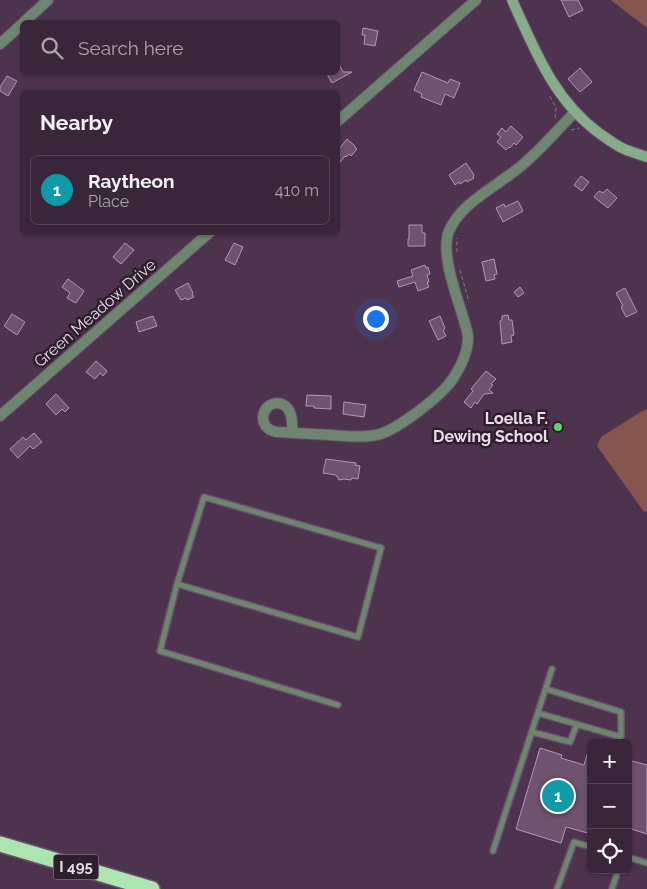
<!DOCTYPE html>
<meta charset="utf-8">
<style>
:root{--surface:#3a263a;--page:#453245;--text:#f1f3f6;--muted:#aba5af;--line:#544354;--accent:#bca0f2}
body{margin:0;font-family:Raleway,sans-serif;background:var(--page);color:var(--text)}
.controls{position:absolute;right:15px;bottom:15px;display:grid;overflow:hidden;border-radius:8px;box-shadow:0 1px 4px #0004}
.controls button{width:45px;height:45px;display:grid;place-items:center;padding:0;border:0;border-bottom:1px solid var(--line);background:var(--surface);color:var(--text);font:25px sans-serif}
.you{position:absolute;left:375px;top:318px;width:18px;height:18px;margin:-12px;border:4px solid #fff;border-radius:50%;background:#1a73e8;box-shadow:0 0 0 8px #1a73e833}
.badge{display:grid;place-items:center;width:32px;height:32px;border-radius:50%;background:var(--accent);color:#fff;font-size:16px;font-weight:700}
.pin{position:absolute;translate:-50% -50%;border:2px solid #fff;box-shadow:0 1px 5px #0006}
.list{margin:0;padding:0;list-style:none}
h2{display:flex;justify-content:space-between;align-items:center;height:65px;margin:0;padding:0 20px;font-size:21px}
h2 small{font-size:16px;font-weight:400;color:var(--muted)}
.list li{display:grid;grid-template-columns:32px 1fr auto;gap:15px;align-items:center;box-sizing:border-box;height:70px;margin:0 10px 10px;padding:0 10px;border:1px solid var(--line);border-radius:8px}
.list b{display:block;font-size:19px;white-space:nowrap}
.list p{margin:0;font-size:16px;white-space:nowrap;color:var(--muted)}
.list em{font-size:16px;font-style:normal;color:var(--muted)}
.icon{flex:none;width:28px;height:28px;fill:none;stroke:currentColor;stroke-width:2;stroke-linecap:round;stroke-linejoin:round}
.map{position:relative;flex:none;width:647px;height:889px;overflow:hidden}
.search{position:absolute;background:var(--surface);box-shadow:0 1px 4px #0004;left:20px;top:20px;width:320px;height:55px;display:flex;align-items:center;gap:12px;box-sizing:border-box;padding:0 18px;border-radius:8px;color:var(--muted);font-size:19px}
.panel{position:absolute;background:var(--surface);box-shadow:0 1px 4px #0004;left:20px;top:90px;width:320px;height:145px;border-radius:8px}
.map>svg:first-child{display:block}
.green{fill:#865550}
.building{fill:#6f526e;stroke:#b596b4}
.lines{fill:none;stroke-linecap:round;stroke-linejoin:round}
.service-casing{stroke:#6a516a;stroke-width:8}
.minor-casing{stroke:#6a516a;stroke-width:12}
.secondary-casing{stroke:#6a516a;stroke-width:12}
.motorway-casing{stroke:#6a516a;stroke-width:18}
.path{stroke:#8e778e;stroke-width:1;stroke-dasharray:4 2.5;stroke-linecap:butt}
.service{stroke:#6e856f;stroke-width:5}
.minor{stroke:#6e856f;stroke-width:10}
.secondary{stroke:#87ac8a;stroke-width:10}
.motorway{stroke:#abe6b0;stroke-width:15}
.poi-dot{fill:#5ad56e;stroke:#2d202c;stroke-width:2}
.labels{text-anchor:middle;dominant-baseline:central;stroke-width:5;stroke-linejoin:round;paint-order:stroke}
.shield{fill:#2d202c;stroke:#b2a3b2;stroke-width:1}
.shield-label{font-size:15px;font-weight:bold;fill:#ebdbeb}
.street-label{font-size:16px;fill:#ebdbeb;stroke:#2d202c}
.poi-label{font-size:16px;font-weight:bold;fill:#ebdbeb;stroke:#2d202c;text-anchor:end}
</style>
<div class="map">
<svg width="647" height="889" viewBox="0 0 647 889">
<rect width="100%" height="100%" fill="#4e334e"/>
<path class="green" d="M611,0H647V28L612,1Z
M647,409V511L644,512L597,446L601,437L639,413Z"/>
<path class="building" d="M561,0H578L583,10L569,17Z
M363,28L378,31L375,46L364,44L365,35H362Z
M338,62L343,72H352L332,83L326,72H338Z
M580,68L592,82L580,92L568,79Z
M422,72L448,83L450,79L460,83L454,98L445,94L441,105L421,97L422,94L414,90Z
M7,76L17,81L8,96L0,91V87Z
M511,126L523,137L516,145L514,143L510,148L509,147L506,150L497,142L501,137L497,134L502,128L506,132Z
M347,139L355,146V147L357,149L351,156L349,154L346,157L345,156L338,165V150Z
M466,163L474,175L473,177L474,178L467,182L466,180L460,184L459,182L455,185L449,175Z
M581,176L589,182L582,191L574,185Z
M607,189L617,198L608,208L594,197L599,191L603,193Z
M518,201L523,211L503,222L496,208L504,204L505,207Z
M409,225H422V233H425V246H408V239H409Z
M125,243L134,250L121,264L113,257Z
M234,243L243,247L235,265L225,260Z
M494,259L497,274L494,275L495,279L486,281L482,262Z
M425,265L426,268L428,267L430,274L427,275L429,282H427L429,287L418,291L415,282L399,287L397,281L413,276L411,270Z
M68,279L84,291L76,303L67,298L70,293L62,287Z
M188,283L193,293L192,294L194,297L187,300L186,298L181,300L175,290Z
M520,287L524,293L518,297L514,292Z
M625,288L637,312L626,317L621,307L623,306L616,293Z
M12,314L25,322L17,335L4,326Z
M508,315L509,320H512L514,335L511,336L512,342L502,344L500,321L502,320V316Z
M153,316L157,326L139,332L136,322Z
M440,316L445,328L443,330L446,336L438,340L429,321Z
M96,361L107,371L103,376L100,373L95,379L86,372Z
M486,371L496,379L491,384L493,385L489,390L493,393L484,394L477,404L475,402L471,408L464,402L473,391L471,389Z
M56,394L69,408L65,412L62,409L56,415L46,404Z
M307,395L331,396V409L314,408V406H306Z
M344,402L366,405L364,417L343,414Z
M34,433L42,442L33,449L30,446L18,458L10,449L23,437L26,440Z
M326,459L356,463L355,465L360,466L358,479L352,478L351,480L344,479L339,480L336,475L323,473Z
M540,748L562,755L561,758L584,765L589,748H591V834L566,827L561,843L516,829Z
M628,760L647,765V834L628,828Z"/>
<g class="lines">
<g class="service-casing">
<path id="service" d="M204,497L381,548L358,637L177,584Z
M177,584L160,651L338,705
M538,713L621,737V712L546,689
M532,732L570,742L577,724
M493,851L552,669
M628,857L647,863
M557,889L574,842L591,847
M612,889L618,870"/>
</g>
<g class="minor-casing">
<path id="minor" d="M24,22L48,0
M0,44L22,24
M338,121L476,0
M0,416L210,232
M292,433C292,427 293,418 290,413C289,409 286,406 282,404C262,398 254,429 277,432C295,433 313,434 331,435C345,436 361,438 376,435C395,432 441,396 452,380C460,368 468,353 468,338C468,332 465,325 464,320C457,297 440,253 449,231C461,202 498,186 521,166C541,150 557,130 575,112"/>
</g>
<g class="secondary-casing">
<path id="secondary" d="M512,0C535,50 553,99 599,133C606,138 614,144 622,148C630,152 639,154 647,157"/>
</g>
<g class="motorway-casing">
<path id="motorway" d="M0,844L152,889"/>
</g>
<path class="path" d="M550,96L556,108L555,118
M571,130L579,128
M457,252V238
M460,270L469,302"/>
<use href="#service" class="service"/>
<use href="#minor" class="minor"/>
<use href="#secondary" class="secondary"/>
<use href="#motorway" class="motorway"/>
</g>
<circle class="poi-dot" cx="558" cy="427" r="5"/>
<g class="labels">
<rect class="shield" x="53.5" y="854.5" width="45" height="25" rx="4"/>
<g class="shield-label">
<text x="76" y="867">I 495</text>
</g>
<g class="street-label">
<text transform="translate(95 313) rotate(-41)">Green Meadow Drive</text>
</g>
<g class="poi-label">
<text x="548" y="418">Loella F.<tspan x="548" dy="18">Dewing School</tspan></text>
</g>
</g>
</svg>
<div class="controls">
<button>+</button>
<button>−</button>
<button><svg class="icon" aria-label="locate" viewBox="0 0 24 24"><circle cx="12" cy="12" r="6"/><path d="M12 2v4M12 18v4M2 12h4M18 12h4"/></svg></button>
</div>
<div class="you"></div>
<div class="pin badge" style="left:558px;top:796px;background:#0f9aa8">1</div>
<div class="search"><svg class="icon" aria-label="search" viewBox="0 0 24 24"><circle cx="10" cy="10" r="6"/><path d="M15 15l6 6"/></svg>Search here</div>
<section class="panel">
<h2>Nearby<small></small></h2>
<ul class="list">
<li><span class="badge" style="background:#0f9aa8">1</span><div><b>Raytheon</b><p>Place</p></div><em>410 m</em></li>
</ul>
</section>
</div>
